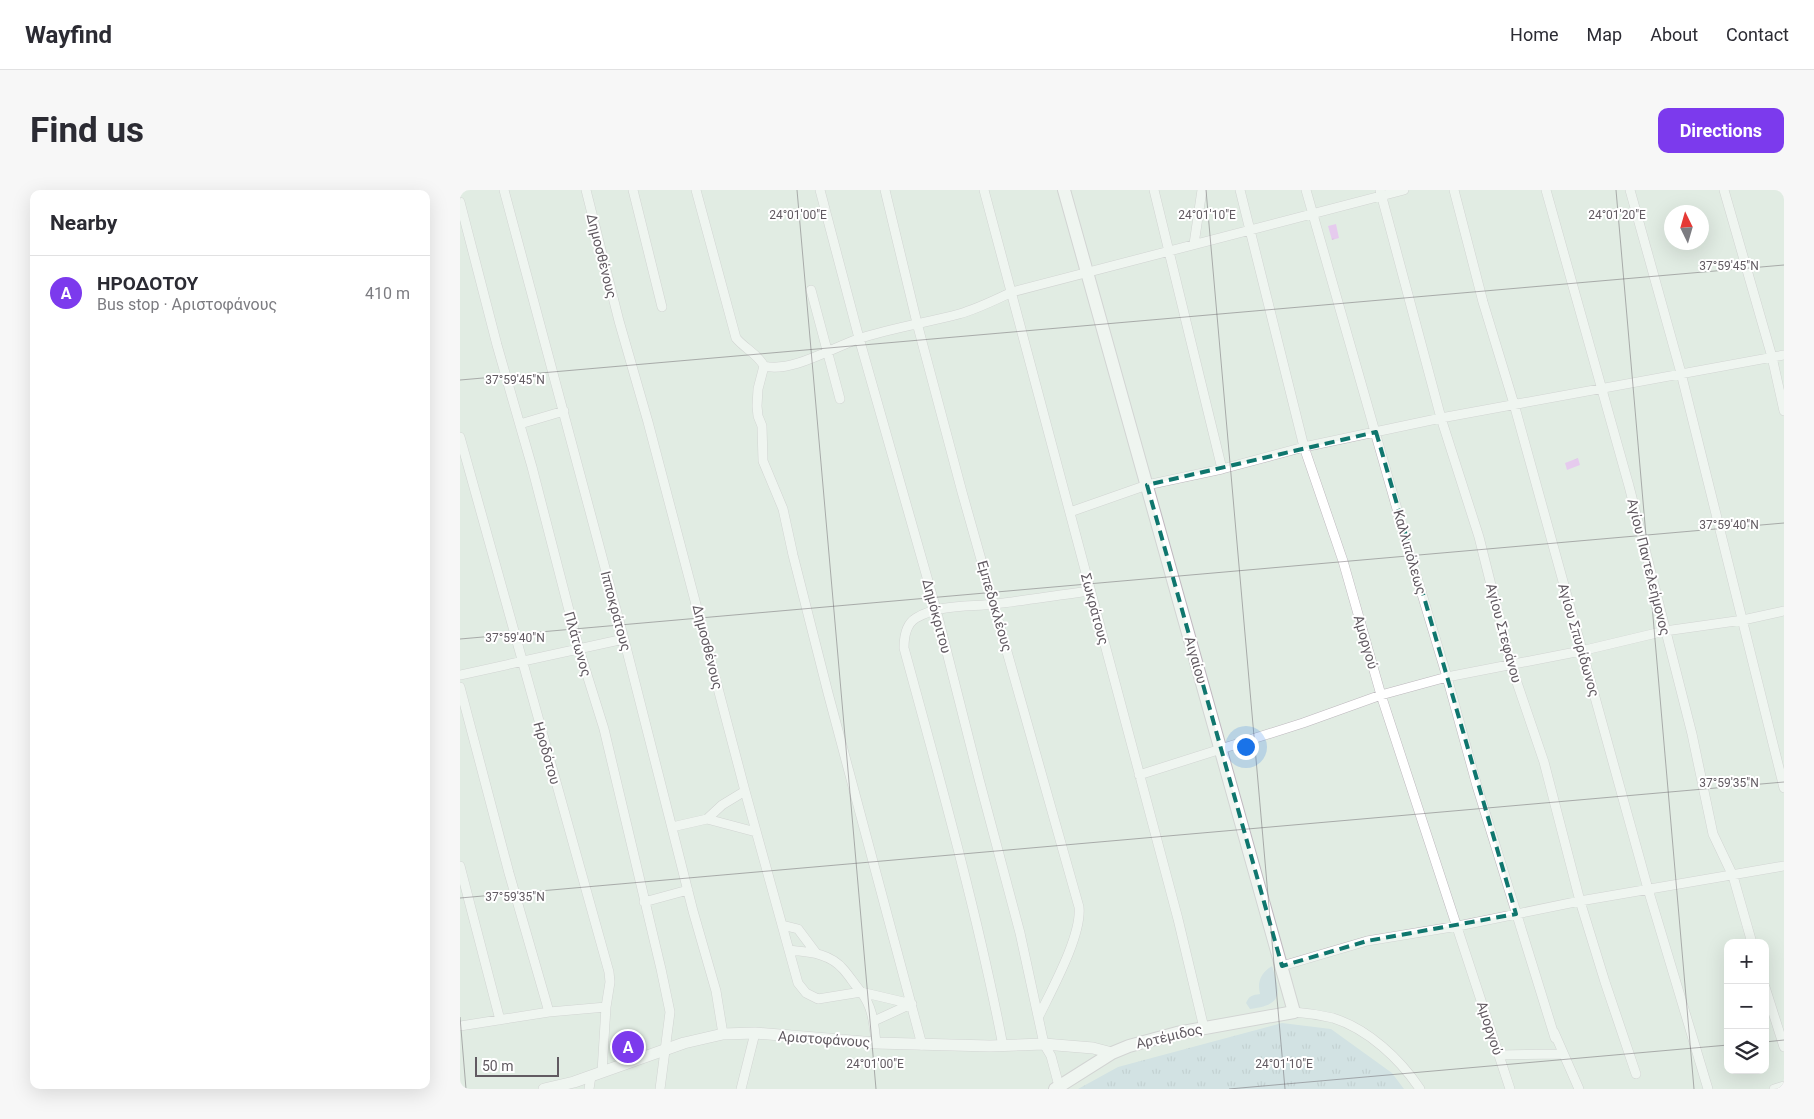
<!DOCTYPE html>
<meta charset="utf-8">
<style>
:root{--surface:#fff;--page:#f7f7f7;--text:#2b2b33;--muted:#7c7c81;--line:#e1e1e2;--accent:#7c3aed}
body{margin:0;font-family:Roboto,sans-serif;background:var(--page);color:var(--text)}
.controls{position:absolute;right:15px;bottom:15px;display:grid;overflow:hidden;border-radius:10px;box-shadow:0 5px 20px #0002}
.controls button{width:45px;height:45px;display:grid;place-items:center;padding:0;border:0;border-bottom:1px solid var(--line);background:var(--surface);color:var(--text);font:25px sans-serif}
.compass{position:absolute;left:1204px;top:15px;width:45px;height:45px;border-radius:50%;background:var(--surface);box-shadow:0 5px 20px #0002;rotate:355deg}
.scale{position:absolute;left:15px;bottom:12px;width:84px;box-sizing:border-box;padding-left:5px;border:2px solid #615a61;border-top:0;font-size:14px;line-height:18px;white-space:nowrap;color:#615a61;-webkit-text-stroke:4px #fff;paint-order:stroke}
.you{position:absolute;left:785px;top:556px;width:18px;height:18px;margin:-12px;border:4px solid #fff;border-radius:50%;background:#1a73e8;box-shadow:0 0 0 8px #1a73e833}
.badge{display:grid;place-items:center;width:32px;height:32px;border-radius:50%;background:var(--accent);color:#fff;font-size:16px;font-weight:700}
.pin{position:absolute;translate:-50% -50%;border:2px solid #fff;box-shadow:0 1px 5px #0006}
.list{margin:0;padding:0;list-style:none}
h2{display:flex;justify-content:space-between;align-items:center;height:65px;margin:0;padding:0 20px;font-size:21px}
h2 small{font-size:16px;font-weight:400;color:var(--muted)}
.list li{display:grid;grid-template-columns:32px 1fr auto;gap:15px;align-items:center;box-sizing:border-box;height:75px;padding:0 20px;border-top:1px solid var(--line)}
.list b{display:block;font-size:19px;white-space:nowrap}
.list p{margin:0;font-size:16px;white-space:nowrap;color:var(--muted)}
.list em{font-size:16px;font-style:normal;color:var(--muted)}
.icon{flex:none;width:28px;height:28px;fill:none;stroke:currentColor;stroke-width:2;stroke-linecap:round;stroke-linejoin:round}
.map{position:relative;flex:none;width:1324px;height:899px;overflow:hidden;border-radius:10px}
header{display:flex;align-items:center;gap:30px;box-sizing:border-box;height:70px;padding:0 25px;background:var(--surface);border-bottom:1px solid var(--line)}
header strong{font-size:24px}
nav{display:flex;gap:28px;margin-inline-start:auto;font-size:18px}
.intro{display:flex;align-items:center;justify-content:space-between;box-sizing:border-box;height:120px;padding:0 30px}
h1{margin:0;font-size:35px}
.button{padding:12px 22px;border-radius:10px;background:var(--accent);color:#fff;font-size:18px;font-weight:700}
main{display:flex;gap:30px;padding:0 30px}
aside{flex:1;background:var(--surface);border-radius:10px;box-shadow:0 5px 20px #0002}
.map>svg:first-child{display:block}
.green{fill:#bed5e3}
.park{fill:url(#park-tufts)}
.water{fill:url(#water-ripples)}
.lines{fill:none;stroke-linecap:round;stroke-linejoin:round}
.minor-casing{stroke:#bdb7bd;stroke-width:10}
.tertiary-casing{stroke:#bdb7bd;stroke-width:12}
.secondary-casing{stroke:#bfb7bf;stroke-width:14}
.minor{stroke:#fff;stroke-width:9}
.tertiary{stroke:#fff;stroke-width:11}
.secondary{stroke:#fff;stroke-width:12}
.marked{fill:none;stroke:#0f766e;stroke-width:4;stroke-dasharray:10 6;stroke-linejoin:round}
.ticks{fill:none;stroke:#615a61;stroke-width:1;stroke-opacity:0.45}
.labels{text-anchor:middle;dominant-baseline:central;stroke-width:4;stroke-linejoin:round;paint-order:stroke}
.street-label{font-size:14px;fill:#615a61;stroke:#fff}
.ticks-label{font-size:12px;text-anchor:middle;fill:#615a61;stroke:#fff;stroke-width:4;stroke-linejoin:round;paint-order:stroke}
</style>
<header>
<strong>Wayfind</strong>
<nav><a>Home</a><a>Map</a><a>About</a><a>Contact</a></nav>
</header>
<div class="intro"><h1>Find us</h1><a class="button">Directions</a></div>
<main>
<aside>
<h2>Nearby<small></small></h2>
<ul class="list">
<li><span class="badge">A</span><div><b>ΗΡΟΔΟΤΟΥ</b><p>Bus stop · Αριστοφάνους</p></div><em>410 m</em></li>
</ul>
</aside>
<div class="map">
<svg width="1324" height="899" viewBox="0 0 1324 899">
<defs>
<pattern id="park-tufts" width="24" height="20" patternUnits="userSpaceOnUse" patternTransform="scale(1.25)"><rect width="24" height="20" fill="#bed5e3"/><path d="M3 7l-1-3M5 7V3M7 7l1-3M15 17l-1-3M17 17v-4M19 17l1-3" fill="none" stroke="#9eb0bb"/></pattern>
<pattern id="water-ripples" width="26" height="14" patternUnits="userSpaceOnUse" patternTransform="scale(1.25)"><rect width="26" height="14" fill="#eba3fb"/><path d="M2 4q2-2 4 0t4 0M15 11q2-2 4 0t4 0" fill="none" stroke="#c288cf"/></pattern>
</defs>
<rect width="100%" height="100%" fill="#e1ece3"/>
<path class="green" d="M812,776C821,804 823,815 790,819L786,813C789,806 792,805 800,804C797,791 801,783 812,776Z"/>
<path class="park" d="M822,833L871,839L932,883L944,899H618L658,877Z"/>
<path class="water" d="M876,34L879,48L872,50L868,36Z
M1118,268L1120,275L1107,280L1105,273Z"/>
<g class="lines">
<g class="minor-casing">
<path id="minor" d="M44,0L164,449L233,721L256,801L263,844
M126,0L159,131L188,232L285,601L338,793L346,803L358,809L401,802C413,817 414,835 416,853
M173,0L202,117
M236,0L276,148C285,159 297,163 304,176C331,183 372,158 398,149C431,138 465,133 499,124C517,119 535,110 552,102L944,0
M360,0L399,148L476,419L519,589L560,743L584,854L591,866L599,896
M425,0L457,133L502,302L619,717C622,745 592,799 579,826
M524,0L718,729L744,838
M694,0L762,279
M780,0L844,257L883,371L921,505L1050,899
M846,0L949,361L987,487L1017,596L1095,848
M920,0L981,228L1019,347L1051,475L1084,572L1120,711L1145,792L1176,884
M994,0L1023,112L1054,214L1188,699L1248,899
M1086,0L1169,296L1232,544L1253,644L1273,686L1292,753
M1170,0L1221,183L1324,598
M1264,0L1312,167L1324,221
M0,12L37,155L72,277L119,459L144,539L201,779L210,822L200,899
M734,54L742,0
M351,100L380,209
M304,176L298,199L297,216L298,226L302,236L303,271L323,319L333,365L368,503L462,855
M60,234L104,221
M0,247L149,782L150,792L146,817L142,882
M610,322L687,295L762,279L844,257L981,228L1324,165
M0,485L164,449
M0,497L49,683L89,822
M679,585L843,533L921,505L987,487L1121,461L1205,441L1283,430L1324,421
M247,629L262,615L285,601
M212,637L247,629L296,642
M0,676L40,830
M184,712L228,700
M322,735L338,739L356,763
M329,760C349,762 370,763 384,780C390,787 395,795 401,802L452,814
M822,776L907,751L998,736L1120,711L1324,676
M1305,797L1324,857
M834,822C847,823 860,825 873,828C908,839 940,869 960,899
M414,831L451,814
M0,836L89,822L146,817
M1094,842L1119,899
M543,856C517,721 480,590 444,458C444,447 446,434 456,428C480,414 509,417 535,414C567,410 599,405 630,401
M1039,865L1103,864
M129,899L131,886
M281,899L295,843
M1314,899L1324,896"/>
</g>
<g class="tertiary-casing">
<path id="tertiary" d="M84,899L114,892L224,853L263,844L295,843L416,853L530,856L584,854L633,858L652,863"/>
</g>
<g class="secondary-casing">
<path id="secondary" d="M595,899L652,863L669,856L717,843L834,822L604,0"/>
</g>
<use href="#minor" class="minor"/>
<use href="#tertiary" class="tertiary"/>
<use href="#secondary" class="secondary"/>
</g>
<path d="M0 0H1324V899H0ZM916,242L1056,724L907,751L822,776L687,295Z" fill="#e1ece3" fill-opacity=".55" fill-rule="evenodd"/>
<path class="marked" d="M916,242L1056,724L907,751L822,776L687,295Z"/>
<path class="ticks" d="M337,0L416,899M746,0L825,899M1156,0L1234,899M0,190L1324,75M0,449L1324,333M0,708L1324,592M0,827L6,899M1305,852L1324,850M769,899L1268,855"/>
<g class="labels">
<g class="street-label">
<text transform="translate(142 66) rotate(76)">Δημοσθένους</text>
<text transform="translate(950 362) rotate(74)">Καλλιπόλεως</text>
<text transform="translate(1189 377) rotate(76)">Αγίου Παντελεήμονος</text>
<text transform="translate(535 416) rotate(74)">Εμπεδοκλέους</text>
<text transform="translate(635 419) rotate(75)">Σωκράτους</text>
<text transform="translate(156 421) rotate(75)">Ιπποκράτους</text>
<text transform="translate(477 426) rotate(75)">Δημόκριτου</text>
<text transform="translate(1044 443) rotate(75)">Αγίου Στεφάνου</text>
<text transform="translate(1119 450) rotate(74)">Αγίου Σπυρίδωνος</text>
<text transform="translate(906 452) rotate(74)">Αμοργού</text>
<text transform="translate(118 454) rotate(74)">Πλάτωνος</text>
<text transform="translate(248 457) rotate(76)">Δημοσθένους</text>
<text transform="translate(736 470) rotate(74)">Αιγαίου</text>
<text transform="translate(87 563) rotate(74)">Ηροδότου</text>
<text transform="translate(1030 838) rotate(72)">Αμοργού</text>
<text transform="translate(709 846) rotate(-13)">Αρτέμιδος</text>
<text transform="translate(364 849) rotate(4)">Αριστοφάνους</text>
</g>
</g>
<g class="ticks-label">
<text x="338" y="29">24°01'00"E</text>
<text x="747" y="29">24°01'10"E</text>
<text x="1157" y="29">24°01'20"E</text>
<text x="1269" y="80">37°59'45"N</text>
<text x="55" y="194">37°59'45"N</text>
<text x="1269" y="339">37°59'40"N</text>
<text x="55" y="452">37°59'40"N</text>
<text x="1269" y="597">37°59'35"N</text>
<text x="55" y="711">37°59'35"N</text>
<text x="415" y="878">24°01'00"E</text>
<text x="824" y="878">24°01'10"E</text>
</g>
</svg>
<div class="controls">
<button>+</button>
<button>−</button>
<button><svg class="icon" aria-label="layers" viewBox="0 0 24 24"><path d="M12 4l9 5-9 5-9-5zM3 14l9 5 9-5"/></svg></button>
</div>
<svg class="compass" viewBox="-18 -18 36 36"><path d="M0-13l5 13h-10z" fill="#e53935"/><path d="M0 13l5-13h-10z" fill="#7c7c81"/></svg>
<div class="scale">50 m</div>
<div class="you"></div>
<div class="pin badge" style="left:168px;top:857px">A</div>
</div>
</main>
